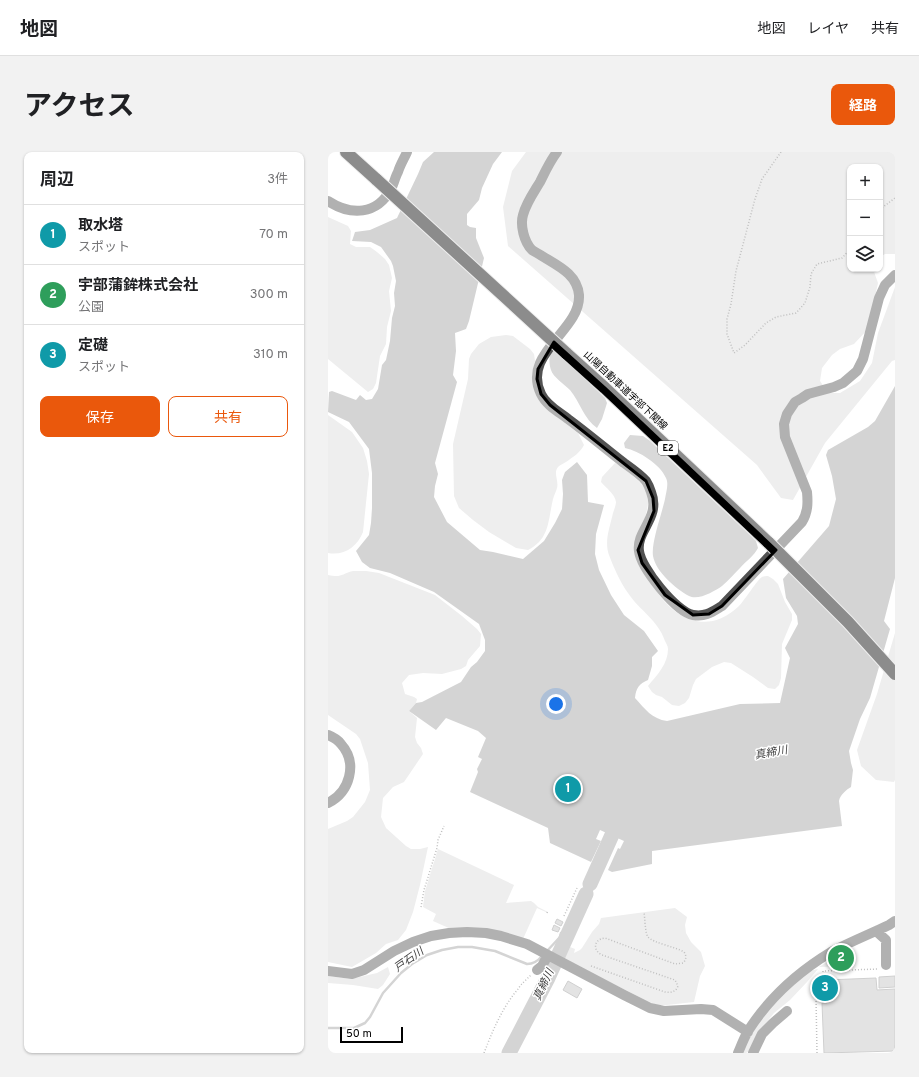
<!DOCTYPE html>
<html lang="ja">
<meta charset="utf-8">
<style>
:root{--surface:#fff;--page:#f2f2f2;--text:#202124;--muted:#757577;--line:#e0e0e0;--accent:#ea580c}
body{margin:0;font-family:Overpass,"Noto Sans JP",sans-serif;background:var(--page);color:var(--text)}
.controls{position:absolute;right:12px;top:12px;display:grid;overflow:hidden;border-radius:8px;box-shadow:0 1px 3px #0004}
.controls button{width:36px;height:36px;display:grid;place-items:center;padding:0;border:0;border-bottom:1px solid var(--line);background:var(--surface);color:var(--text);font:20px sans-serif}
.scale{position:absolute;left:12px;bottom:10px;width:63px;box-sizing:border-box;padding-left:4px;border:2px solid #000;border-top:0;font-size:11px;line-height:14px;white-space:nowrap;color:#000;-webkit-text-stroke:3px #fff;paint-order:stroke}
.you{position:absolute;left:228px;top:552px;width:14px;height:14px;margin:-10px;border:3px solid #fff;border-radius:50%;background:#1a73e8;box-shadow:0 0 0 6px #1a73e833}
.badge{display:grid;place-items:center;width:26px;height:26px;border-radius:50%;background:var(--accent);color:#fff;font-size:13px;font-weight:700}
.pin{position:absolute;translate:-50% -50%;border:2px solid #fff;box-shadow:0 1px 4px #0006}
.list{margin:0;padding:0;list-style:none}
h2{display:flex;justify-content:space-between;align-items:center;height:52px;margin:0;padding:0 16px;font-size:17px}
h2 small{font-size:13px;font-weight:400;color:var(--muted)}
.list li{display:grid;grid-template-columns:26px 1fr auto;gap:12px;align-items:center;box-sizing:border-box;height:60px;padding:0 16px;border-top:1px solid var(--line)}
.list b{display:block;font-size:15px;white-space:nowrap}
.list p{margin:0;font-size:13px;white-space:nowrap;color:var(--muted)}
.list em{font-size:13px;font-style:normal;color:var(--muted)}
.actions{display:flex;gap:8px;padding:12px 16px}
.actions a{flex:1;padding:9px 0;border:1px solid var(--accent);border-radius:8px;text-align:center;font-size:14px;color:var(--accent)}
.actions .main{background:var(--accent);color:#fff}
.icon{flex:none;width:22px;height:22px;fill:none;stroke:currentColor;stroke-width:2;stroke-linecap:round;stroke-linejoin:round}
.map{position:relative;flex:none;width:567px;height:901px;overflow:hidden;border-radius:8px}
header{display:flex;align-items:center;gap:24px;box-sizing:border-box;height:56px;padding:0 20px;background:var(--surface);border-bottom:1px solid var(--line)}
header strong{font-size:19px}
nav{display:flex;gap:22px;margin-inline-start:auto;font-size:14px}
.intro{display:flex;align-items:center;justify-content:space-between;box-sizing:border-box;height:96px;padding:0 24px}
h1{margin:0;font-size:28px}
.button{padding:10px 18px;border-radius:8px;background:var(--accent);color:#fff;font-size:14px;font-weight:700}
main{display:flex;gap:24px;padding:0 24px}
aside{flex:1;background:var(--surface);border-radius:8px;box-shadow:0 1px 3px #0004}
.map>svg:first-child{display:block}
.green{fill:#d9d9d9}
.water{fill:#a0a0a0}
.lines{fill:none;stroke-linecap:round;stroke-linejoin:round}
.stream{stroke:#a0a0a0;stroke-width:2.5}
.river{stroke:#a0a0a0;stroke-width:15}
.building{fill:#c2c2c2;stroke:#969696}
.highway-casing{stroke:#dbdbdb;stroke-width:14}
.path{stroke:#747474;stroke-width:1.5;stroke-dasharray:1 2;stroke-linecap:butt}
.minor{stroke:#525252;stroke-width:10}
.highway{stroke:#000;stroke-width:12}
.highway-bridge-casing{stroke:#dbdbdb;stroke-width:14;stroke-linecap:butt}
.highway-bridge{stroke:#000;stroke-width:12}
.marked{fill:none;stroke:#000;stroke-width:3;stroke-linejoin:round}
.labels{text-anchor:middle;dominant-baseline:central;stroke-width:3;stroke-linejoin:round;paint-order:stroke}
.shield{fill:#fff;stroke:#4c4c4c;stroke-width:1}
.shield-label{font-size:9px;font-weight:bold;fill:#000}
.street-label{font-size:10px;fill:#000;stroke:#fff}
.water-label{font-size:11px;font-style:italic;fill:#414141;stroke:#fff}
</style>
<header>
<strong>地図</strong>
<nav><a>地図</a><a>レイヤ</a><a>共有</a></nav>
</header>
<div class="intro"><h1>アクセス</h1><a class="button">経路</a></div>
<main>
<aside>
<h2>周辺<small>3件</small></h2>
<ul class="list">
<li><span class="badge" style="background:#0f9aa8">1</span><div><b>取水塔</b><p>スポット</p></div><em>70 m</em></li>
<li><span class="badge" style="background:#2e9e5b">2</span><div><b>宇部蒲鉾株式会社</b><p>公園</p></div><em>300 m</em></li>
<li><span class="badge" style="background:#0f9aa8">3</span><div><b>定礎</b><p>スポット</p></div><em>310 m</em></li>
</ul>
<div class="actions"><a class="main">保存</a><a>共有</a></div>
</aside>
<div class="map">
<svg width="567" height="901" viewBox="0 0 567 901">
<rect width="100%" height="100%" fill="#fff"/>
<path class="green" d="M198,0H567V102H557L552,105V15H522V117H545L550,131L540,177L526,192L512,197L504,203L494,216L492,229L500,241H512L532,229L544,211L550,181L567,135V208L564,209L497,291L465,348L453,346L429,313L180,94L175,55L184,19Z
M0,65L20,74L23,79L22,92L28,95H42L49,100L57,107L61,113L64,126L61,139L63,159L59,175L58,192L52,204L48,231L45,237L40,240L0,207Z
M178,183L185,184L202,197L206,202L207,209L204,228L207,241L224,261L250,281L256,293C252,301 245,305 238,310C236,311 232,313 230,315C225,321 231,329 229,336C228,340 226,343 225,347C220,368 222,387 200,398L188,396L161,380L145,368L131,356L126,344L125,292L140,227L141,207L143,202L151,192L163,185Z
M226,198L277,246L279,251L274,267L269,276C256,267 252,250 242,238C237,233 225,225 223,218C221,212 220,202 226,198Z
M0,263L24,280L35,296L39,309L41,322L35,380C29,395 16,404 0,401Z
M302,283L315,284L321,288L423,384L428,389L430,396C426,404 418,409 412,416C406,422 401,428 394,434C387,439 370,449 361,444C347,436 328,420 325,404C323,391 334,361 337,347C338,340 341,332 338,326C332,312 311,299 297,296L296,291Z
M287,311C295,314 299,318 305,324C311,329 316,334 319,341C324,353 312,380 307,392C314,408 319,426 329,440C350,470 382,482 411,454C417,448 429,428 434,425C436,424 438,424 440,424L445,427L450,432L457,450L464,462V468L454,492L453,526L451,533L447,537L440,536L425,525L403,511L396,510L384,515L368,527L365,533L361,546L357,551L351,554L344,553L334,545L328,543L324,540L320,534C329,523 340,512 340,497C340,494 338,491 337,489C330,468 311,458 300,441C292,430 286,416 281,403C276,389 282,375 285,361C286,358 288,353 288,350C287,342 278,336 273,330L274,325Z
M38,419L51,421L107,443L134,464L149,477L153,482L152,494L140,508L138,514L133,517L114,522L95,521L81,523L74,531L77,542L86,545L89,547L88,551L81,559L89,566L87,585L89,591L93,596L95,602L76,630L65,635L55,646L53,665L58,676L78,694L83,697H92L100,695L92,733L85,760L78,778L70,788L58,792L48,801L24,815L0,810V677L19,669L25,665L37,650L42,638L40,611L32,587L28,582L0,563V423C14,426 13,422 25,419C29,419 34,419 38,419Z
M567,481V628L566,630L548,628L533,614L529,598L549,542Z
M110,697L186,733L178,751L203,749L206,751L210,755L220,760V761L209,756L195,787L123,777L105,769L108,762L95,755L97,739Z
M347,756L359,765L357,773L358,781L363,790L373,800L377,814L372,824L366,850L339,853H329L319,849L236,807L242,795L247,797L246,801L252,798L254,796L264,780L271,772L273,766Z
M519,797L520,814L491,815Z
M60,815L62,822L55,833L50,837L25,833L0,831V824L23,827L49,821Z
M490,817L479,830L462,848L446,861L430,881L420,900L418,901H411L437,858L481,819Z"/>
<path class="water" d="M106,0H174L165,12L154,36L151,48L139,62V73L142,75L148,76V86L156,106L141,169L138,177L127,181L128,199L125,223L129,230L107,311L110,322L107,334L106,345L119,370L152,398L165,400L195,407L216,389L227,371L234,357L235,342L234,328L237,320L249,310L259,323L260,350L276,353L268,382L267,402L271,418L283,443L296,463L316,479L330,499L324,505V514L320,528C311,532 308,536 307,546C317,557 324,567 339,569L412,552L452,551L462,506L457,496L470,472L469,464L458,446L455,427L501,374L508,347L504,324L498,303L500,298L540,275L547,269L567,234V426L556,469L562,477L542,546L532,567L521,599L523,611L525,618L523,635C518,638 512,643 511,649L514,674L324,699V712L284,720L280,718L290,696L292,697L296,689L272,678L268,687L273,689L263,710L222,691L220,676L142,640L150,620L149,617L154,607L150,605L158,586L150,579L118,566L108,578L81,559L88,551L94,550L133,530L143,515L149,510L157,499V488L151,472L106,440L62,421L42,416L34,410L28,399L41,383L43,371L44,356V321L41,297L21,270L0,260L1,240L4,239L28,248L32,243L38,248L44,247L50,237L54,213L58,208L62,189L64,166L67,154L66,141L68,129L65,114L63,109L53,95L43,90L24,89L27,80L42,78L69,66L90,22L95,10Z"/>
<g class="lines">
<path class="stream" d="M219,799L232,785L233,781L239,784
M0,876H26L37,871L42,865L55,841L73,821L84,812L99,803L114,798L130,795H144L167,799L199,812C206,812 210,809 214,804"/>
<path class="river" d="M262,732L292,665
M181,901L220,826L258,742"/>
</g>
<path class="building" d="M239,629L248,636L241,645L232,638Z
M229,767L235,770L233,774L227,771Z
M226,773L232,776L230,780L224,778Z
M567,824V835L551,836V825Z
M548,826L549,838L567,837V899L496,901L494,851H499L498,828Z
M240,829L254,837L249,846L235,838Z"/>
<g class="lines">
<g class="highway-casing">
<path id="highway" d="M18,0L49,28
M238,201L277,236L441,391"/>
</g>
<path class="path" d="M453,0L434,27L427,47L408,119L403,152L399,167V182L406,201L417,193L438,171L448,165L468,161L477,151L482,135L483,122L489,112L514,106L522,97
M552,58L555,55L567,46
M93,755L96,738L109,696L110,688L116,674
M219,761L220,759
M236,764L249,736
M263,814L337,840C343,841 348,840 350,834L347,828L274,803C264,798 266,787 277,786L347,812L355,811C358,808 359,804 356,800C348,795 325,791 320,785C317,781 317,766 316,760
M156,901C165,878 174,856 190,837C193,832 199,827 203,823
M489,901L488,846H494L495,819L550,817"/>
<path class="minor" d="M229,0C222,9 217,20 212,30C206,40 198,51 195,63C192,73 196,90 204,98C207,100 211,102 214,104C230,114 249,122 251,143C253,179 193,201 213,242C218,253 231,260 240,267C259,281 278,297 296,311C303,316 313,323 318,329C320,332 322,337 323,340C333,366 308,378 311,399C313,416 348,460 365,463C378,465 384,460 394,454L474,370C480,360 480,351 479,340L457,285L456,272L459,262L467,250L474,246L480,242L506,235L515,231L529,219L535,207L551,146L557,133L567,123
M0,49C23,64 49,63 63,37C66,32 67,25 70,20C72,13 76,7 79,0
M0,583C5,585 10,588 13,592C30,611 22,640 0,651
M548,779L558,788V813
M209,818L214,814L220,803
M0,819L24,822L36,818L66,799L85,790L103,784L121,781L139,780L158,781L173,784L199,792L296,843L322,856L336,859L373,857L385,858L420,880
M410,901C413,894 416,886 420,879C441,846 470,820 503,800C522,790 542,782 561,773L567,769
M425,901L434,882L445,871L459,859"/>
<use href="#highway" class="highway"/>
<g class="highway-bridge-casing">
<path id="highway-bridge" d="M49,28L238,201
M441,391L520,470L567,522"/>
</g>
<use href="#highway-bridge" class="highway-bridge"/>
</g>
<path d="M0 0H567V901H0ZM226,190L277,236L448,398L394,454L381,462L365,463L337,443L314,411L310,398L326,359L325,346L318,329L222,253L213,242L209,227L210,217Z" fill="#fff" fill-opacity=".55" fill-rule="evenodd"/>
<path class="marked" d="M226,190L277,236L448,398L394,454L381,462L365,463L337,443L314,411L310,398L326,359L325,346L318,329L222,253L213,242L209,227L210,217Z"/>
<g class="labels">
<rect class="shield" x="330" y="289" width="20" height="14" rx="3"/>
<g class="shield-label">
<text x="340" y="296">E2</text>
</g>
<g class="street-label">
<text transform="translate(297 239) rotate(43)">山陽自動車道宇部下関線</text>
</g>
<g class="water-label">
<text transform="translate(443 601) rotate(-10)">真締川</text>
<text transform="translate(81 808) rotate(-35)">戸石川</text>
<text transform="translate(216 833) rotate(-64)">真締川</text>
</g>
</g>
</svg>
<div class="controls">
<button>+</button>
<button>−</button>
<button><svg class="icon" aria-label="layers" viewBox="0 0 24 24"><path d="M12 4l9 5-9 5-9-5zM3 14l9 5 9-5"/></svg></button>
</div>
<div class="scale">50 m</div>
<div class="you"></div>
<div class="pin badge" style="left:240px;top:637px;background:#0f9aa8">1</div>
<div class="pin badge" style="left:513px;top:806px;background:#2e9e5b">2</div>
<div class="pin badge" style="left:497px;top:836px;background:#0f9aa8">3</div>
</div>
</main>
